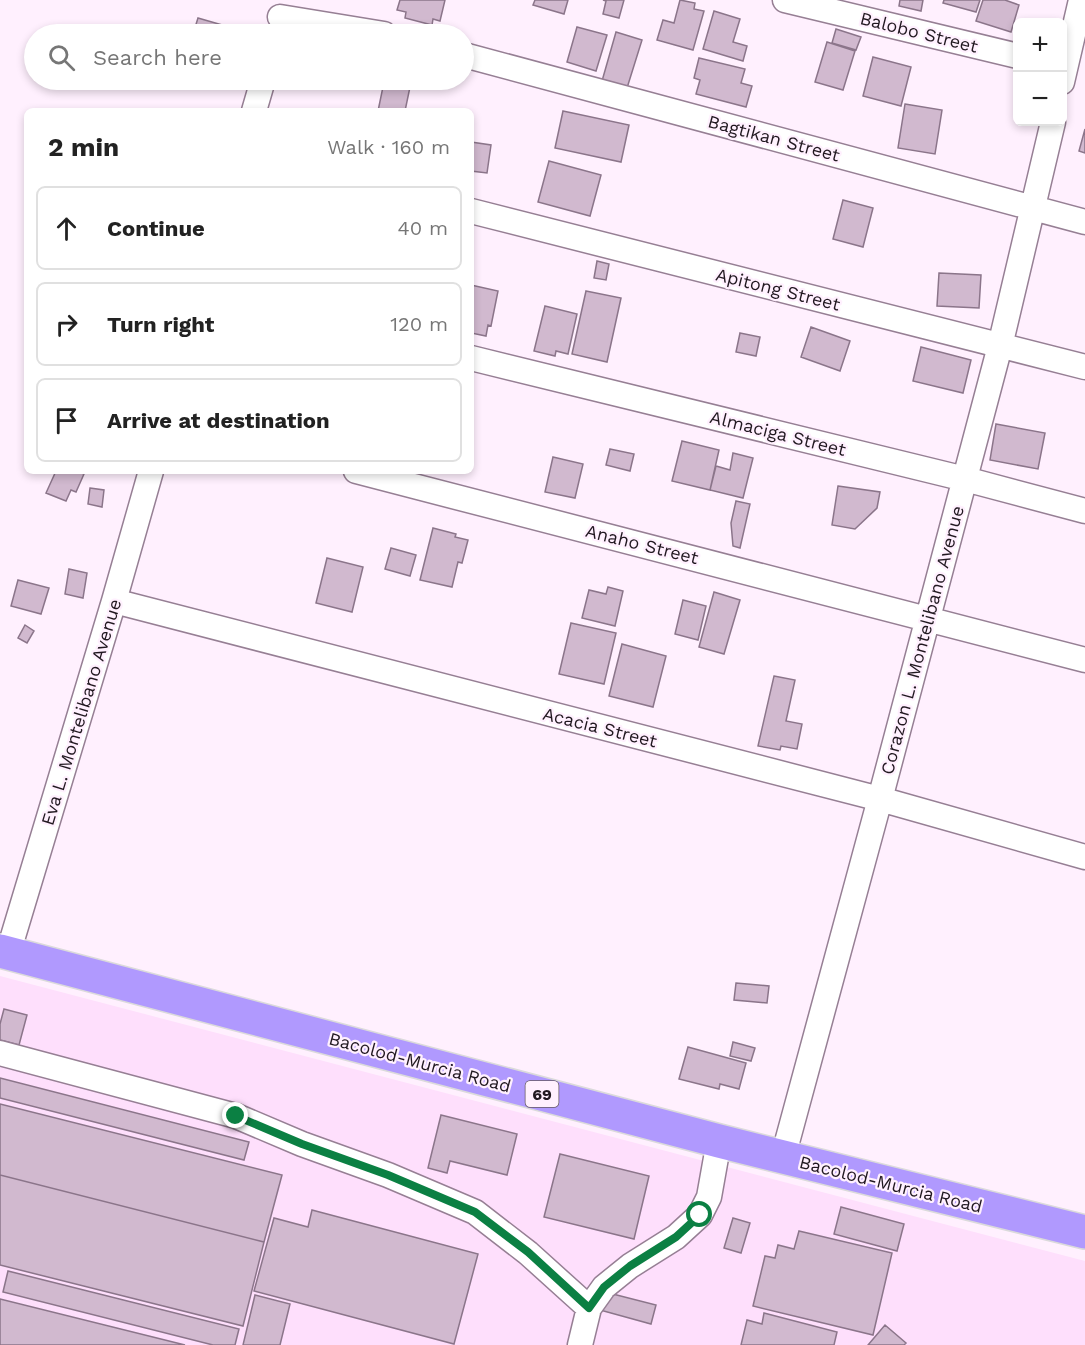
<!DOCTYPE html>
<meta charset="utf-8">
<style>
:root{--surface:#fff;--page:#f2f2f2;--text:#222;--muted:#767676;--line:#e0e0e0}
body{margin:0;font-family:"Work Sans",sans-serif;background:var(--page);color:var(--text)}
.controls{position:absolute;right:18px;top:18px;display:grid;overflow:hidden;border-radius:9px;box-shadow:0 3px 9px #0003}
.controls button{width:54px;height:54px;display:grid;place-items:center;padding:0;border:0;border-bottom:2px solid var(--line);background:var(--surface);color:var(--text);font:30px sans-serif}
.stop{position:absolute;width:18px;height:18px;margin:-14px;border:4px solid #0b8043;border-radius:50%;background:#fff}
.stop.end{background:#0b8043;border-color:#fff;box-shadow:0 2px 6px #0008}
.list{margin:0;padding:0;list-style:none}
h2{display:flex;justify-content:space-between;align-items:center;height:78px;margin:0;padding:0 24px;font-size:26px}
h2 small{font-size:20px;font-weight:400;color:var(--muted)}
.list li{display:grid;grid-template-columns:39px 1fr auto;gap:18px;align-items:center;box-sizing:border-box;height:84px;margin:0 12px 12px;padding:0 12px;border:2px solid var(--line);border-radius:9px}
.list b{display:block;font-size:22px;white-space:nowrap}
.list em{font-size:20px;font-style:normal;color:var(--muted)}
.icon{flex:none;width:33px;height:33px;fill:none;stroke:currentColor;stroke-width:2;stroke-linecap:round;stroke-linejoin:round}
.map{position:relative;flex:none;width:1085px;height:1345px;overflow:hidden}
.search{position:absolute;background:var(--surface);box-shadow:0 3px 9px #0003;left:24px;top:24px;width:450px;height:66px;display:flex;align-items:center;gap:15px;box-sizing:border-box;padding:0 21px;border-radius:33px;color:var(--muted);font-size:22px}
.panel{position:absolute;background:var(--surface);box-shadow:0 3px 9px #0003;left:24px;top:108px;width:450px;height:366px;border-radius:9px}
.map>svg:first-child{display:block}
.built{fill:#fedffc}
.building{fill:#d1b9cf;stroke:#8b758a;stroke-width:1.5}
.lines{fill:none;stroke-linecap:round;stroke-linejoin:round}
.minor-casing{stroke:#967f94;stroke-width:27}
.highway-casing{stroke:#dbdadb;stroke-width:36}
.minor{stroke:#fff;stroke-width:24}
.highway{stroke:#b099fe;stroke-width:33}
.route{stroke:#0b8043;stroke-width:8}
.labels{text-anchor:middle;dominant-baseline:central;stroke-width:4.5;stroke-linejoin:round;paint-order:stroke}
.shield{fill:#fff0fe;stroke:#645963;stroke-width:1.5}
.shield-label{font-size:16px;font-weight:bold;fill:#211820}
.street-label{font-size:18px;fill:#211820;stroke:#fff0fe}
</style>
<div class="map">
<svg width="1085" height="1345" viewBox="0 0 1085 1345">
<rect width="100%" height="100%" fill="#fff0fe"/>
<path class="built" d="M0,976L1085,1261V1345H0Z"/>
<path class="building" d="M400,0H445L440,21L433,19L432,25L405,18L406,12L397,10Z
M535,0H568L564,14L533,5Z
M603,0H624L619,18L603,14L606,1Z
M680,0L695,3L694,9L704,11L693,50L657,40L663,20L674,23Z
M900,0H923L921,11L899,6Z
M944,0H980L976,12L943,3Z
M983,0H1005L1019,5L1011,32L976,21Z
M714,11L740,19L733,42L747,46L743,61L703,49Z
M198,18L243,31L242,34H193Z
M577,27L607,35L596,71L567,62Z
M836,29L861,37L856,50L832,43Z
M616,32L642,40L627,88L602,81Z
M827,42L855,51L843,90L815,82Z
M873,57L911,67L901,106L863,96Z
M699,58L745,69L741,83L752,86L746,107L696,94L700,80L694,78Z
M384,82L410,87L405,111H378Z
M905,104L942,110L935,154L898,148Z
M563,111L629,125L621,162L555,148Z
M1085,129V153L1079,151Z
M471,142L491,145L487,173L471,171Z
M549,161L601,175L590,216L538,202Z
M843,200L873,208L863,247L833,239Z
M597,261L609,264L606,280L594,278Z
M939,273L981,275L979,308L937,306Z
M471,285L498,291L491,326L488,325L486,336L471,333Z
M586,291L621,298L607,362L572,354Z
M545,306L577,314L568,354L556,351L555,356L534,351Z
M811,327L850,341L840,371L801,357Z
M740,333L760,337L756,356L736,352Z
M921,347L971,360L963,393L913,381Z
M996,424L1045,433L1038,469L990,460Z
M682,441L719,450L710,490L672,481Z
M610,449L634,454L630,471L606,465Z
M733,453L753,458L743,498L710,490L716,466L730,470Z
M553,457L583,464L575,498L545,492Z
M56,471H77L84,474L76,492L71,490L66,501L46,493Z
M838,486L880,492L877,508L855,529L832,525Z
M90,488L104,490L102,507L88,504Z
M736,501L750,504L740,548L733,546L731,523Z
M433,528L456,534L455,537L468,540L462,563L458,562L452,587L420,580Z
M391,548L416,555L410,576L385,569Z
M327,558L363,567L352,612L316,603Z
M69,569L87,573L83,598L65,594Z
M18,580L49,588L41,614L11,606Z
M608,587L623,591L615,626L582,618L589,590L606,594Z
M714,592L740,600L724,654L699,647Z
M683,600L706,606L698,640L675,634Z
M571,623L616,633L604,684L559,674Z
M25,625L34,631L27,643L18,638Z
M622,644L666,656L653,707L609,696Z
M774,676L795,680L786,721L802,724L797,749L781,746L780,750L758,746Z
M736,983L769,986L767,1003L734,1000Z
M4,1009L27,1015L19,1045L0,1040V1024Z
M733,1042L755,1048L751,1061L730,1056Z
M688,1047L746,1063L739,1089L720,1084L719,1089L679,1079Z
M0,1078L249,1142L244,1160L0,1098Z
M0,1104L282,1175L264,1242L0,1175Z
M441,1115L517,1134L507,1175L450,1161L447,1173L428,1168Z
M560,1154L649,1176L634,1239L544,1217Z
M0,1175L264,1242L243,1326L0,1265Z
M841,1207L904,1224L897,1251L834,1234Z
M312,1210L478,1254L454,1344L254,1291L274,1218L308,1227Z
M733,1218L750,1223L741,1253L724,1248Z
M799,1231L892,1253L873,1335L753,1306L765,1256L775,1258L778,1245L794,1249Z
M8,1271L239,1329L235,1345H213L3,1292Z
M605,1292L656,1305L651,1324L600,1310Z
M255,1295L290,1304L280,1345H243Z
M0,1299L185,1345H0Z
M764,1313L837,1332L834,1345H741L747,1320L762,1324Z
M885,1325L906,1343L904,1345H868Z"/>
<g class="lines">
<g class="minor-casing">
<path id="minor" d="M785,0L1018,56
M280,17L384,34
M464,55L1085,222
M1062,82L1081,0
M254,111L263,80
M471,211L1085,367
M471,358L965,479L1085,511
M356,471L1085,660
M114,601L880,799L1085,857
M8,953L114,601L151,471
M0,1053L236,1116L302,1144L388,1175L475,1212L528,1253L589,1308
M783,1157L880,799L1000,346L1053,122
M580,1345L589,1308L604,1287L630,1266L676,1237L700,1215L709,1197L719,1141"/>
</g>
<g class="highway-casing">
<path id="highway" d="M0,951L719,1141L1085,1232"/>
</g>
<use href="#minor" class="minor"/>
<use href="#highway" class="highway"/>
</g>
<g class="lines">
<path class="route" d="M236,1116L302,1144L388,1175L475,1212L528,1252L589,1308L604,1287L630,1266L676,1237L700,1215"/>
</g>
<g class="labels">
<rect class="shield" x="525.5" y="1081" width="33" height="26" rx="4.5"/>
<g class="shield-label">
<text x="542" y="1094">69</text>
</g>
<g class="street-label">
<text transform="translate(919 32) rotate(14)">Balobo Street</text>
<text transform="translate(774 138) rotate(15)">Bagtikan Street</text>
<text transform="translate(778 289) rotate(14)">Apitong Street</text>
<text transform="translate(778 433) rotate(14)">Almaciga Street</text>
<text transform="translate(642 544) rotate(14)">Anaho Street</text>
<text transform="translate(922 640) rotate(-75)">Corazon L. Montelibano Avenue</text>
<text transform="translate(81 712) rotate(-73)">Eva L. Montelibano Avenue</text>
<text transform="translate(600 727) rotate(14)">Acacia Street</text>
<text transform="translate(420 1062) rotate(15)">Bacolod-Murcia Road</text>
<text transform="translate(891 1184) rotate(14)">Bacolod-Murcia Road</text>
</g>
</g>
</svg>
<div class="controls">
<button>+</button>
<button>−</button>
</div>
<div class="stop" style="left:700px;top:1215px"></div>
<div class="stop end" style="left:236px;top:1116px"></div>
<div class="search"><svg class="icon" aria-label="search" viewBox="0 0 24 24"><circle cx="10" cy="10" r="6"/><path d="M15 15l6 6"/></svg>Search here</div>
<section class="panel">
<h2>2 min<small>Walk · 160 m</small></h2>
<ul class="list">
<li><svg class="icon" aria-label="ahead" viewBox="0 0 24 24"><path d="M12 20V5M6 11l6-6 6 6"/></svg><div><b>Continue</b></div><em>40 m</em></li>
<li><svg class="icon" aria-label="right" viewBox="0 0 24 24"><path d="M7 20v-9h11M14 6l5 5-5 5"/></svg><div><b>Turn right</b></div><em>120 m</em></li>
<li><svg class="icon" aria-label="arrive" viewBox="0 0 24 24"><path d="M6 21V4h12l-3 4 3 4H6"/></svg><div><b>Arrive at destination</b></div></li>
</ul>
</section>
</div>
